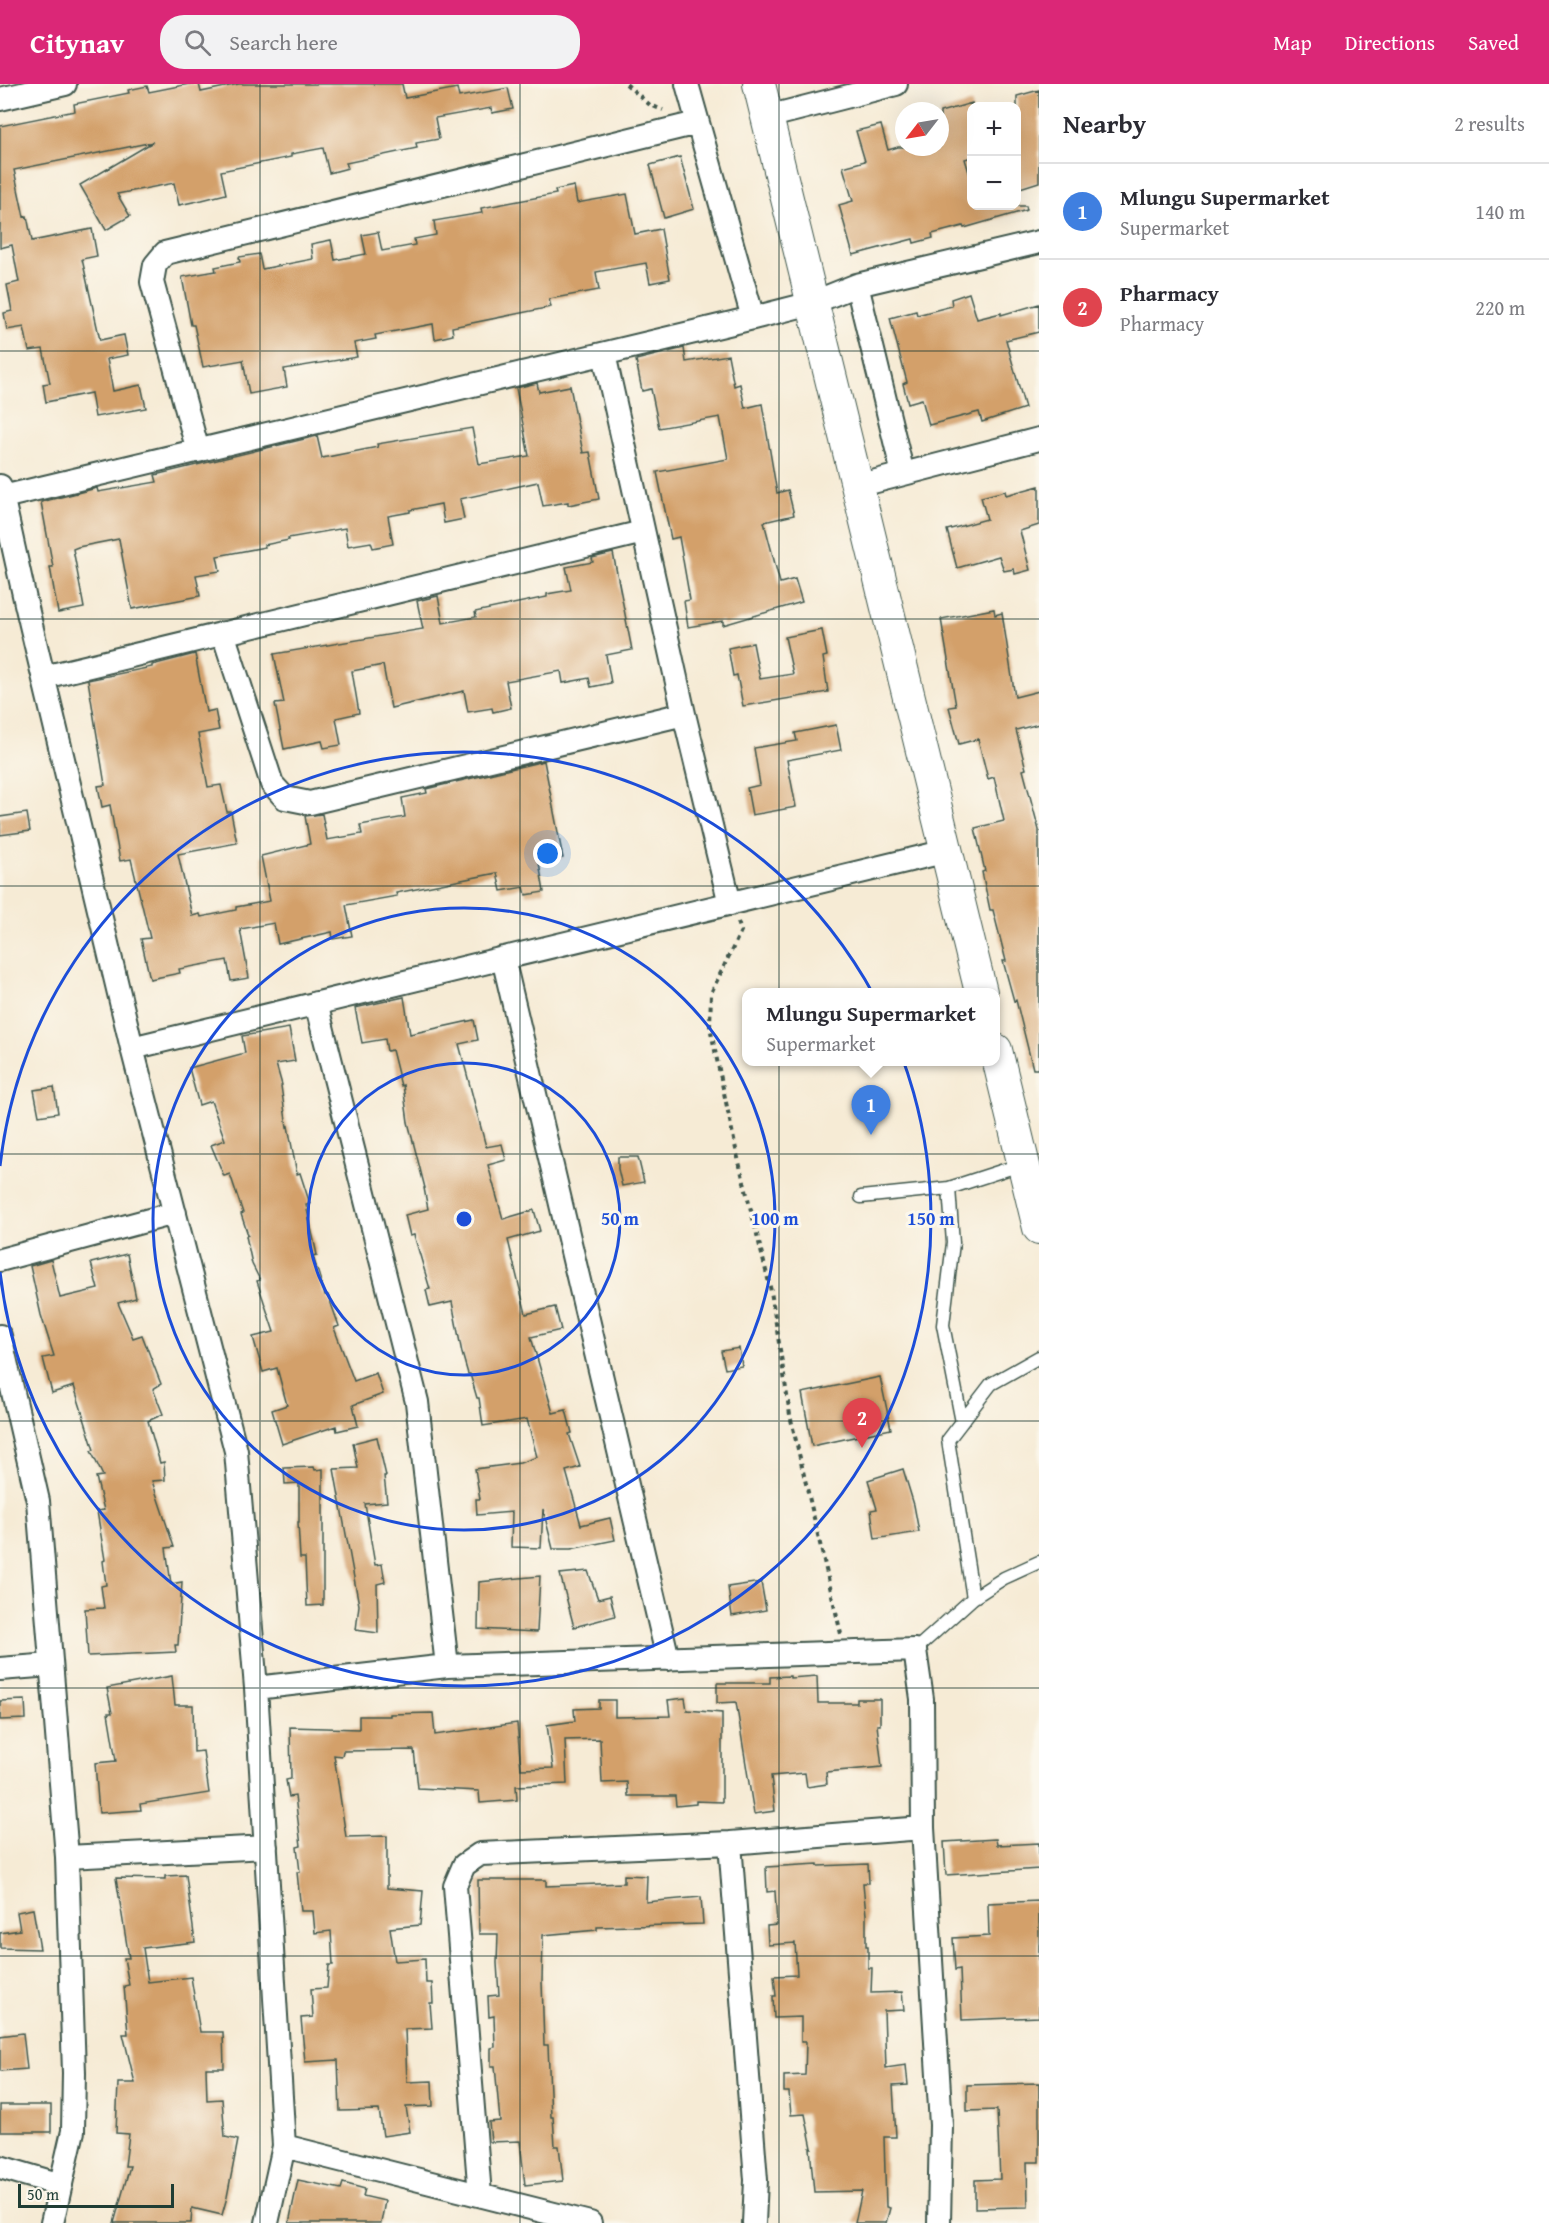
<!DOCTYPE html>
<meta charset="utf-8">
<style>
:root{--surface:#fff;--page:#f2f2f3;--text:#2b2b33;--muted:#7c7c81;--line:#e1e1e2;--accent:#db2777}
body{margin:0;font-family:"Gentium Book Plus",serif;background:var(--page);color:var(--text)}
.controls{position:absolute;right:18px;top:18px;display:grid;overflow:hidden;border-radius:12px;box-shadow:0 6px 24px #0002}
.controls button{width:54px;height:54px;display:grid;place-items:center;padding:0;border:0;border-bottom:2px solid var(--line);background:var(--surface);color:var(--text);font:30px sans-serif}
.compass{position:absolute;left:895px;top:18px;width:54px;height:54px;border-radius:50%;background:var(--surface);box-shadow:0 6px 24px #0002;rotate:239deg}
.scale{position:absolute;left:18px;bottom:15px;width:156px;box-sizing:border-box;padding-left:6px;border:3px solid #1f3d34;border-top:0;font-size:16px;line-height:21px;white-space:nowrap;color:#1f3d34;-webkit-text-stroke:4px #fbf7ec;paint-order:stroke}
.you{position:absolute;left:548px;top:770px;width:21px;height:21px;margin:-15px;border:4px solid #fff;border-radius:50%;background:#1a73e8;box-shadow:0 0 0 9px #1a73e833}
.badge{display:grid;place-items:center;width:39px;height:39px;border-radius:50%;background:var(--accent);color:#fff;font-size:20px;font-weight:700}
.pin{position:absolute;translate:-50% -50px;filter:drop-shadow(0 2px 3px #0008)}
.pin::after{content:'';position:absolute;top:32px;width:21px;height:18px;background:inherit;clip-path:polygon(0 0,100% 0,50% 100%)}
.popup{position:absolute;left:742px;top:904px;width:258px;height:78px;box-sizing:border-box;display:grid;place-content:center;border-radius:12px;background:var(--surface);filter:drop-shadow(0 2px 4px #0005);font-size:20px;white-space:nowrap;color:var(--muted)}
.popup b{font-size:22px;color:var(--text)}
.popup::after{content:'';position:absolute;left:50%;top:100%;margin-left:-12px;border:12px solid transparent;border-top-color:var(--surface)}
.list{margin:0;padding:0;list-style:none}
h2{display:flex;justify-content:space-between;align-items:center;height:78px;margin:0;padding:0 24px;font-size:26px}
h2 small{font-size:20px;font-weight:400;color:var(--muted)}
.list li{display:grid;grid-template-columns:39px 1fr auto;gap:18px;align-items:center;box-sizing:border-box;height:96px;padding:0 24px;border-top:2px solid var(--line)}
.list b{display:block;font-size:22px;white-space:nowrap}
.list p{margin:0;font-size:20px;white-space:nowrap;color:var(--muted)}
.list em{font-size:20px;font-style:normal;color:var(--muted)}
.icon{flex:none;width:33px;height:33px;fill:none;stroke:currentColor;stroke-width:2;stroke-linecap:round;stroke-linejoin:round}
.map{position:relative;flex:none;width:1039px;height:2139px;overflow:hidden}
header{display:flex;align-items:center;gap:36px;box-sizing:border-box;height:84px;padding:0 30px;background:var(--accent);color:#fff}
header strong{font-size:28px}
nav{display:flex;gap:33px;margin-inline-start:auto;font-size:21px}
.search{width:420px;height:54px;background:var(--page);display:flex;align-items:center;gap:15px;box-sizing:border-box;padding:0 21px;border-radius:24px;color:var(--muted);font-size:22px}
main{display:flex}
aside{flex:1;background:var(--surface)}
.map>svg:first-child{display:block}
.building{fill:#d3a06a}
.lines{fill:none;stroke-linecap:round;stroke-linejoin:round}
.lane-casing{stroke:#3f574c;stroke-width:15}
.street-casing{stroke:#3f574c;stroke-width:26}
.secondary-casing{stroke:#3f574c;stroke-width:34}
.path{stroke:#3f574c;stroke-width:4;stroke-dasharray:4.5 4.5;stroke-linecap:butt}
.lane{stroke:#fff;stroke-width:12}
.street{stroke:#fff;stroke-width:22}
.secondary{stroke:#fff;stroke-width:32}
.grid{fill:none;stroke:#1f3d34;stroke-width:1.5;stroke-opacity:0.55}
.ring{fill:none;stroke:#1d4ed8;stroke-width:3}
.centre{fill:#1d4ed8;stroke:#fbf7ec;stroke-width:3}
.ring-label{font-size:18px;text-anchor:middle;font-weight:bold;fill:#1d4ed8;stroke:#fbf7ec;stroke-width:6;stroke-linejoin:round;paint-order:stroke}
</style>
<header>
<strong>Citynav</strong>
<div class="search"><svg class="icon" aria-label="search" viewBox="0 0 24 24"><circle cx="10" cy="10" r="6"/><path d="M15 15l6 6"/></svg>Search here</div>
<nav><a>Map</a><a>Directions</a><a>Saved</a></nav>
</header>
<main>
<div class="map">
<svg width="1039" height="2139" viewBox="0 0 1039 2139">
<rect width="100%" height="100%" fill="#fbf7ec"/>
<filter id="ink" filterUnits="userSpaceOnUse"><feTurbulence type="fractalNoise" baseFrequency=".0167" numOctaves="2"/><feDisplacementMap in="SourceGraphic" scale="12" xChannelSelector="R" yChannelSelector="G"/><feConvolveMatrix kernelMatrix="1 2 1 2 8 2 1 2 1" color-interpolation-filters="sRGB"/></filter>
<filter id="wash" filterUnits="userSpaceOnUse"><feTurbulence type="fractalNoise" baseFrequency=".008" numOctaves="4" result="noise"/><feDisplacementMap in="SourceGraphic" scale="24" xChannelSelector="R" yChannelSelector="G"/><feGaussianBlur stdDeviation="1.35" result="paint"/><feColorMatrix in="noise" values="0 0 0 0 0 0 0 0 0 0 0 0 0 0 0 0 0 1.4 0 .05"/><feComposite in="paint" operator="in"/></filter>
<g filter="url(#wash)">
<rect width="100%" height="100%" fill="#f6ebd5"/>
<g id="blocks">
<path class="building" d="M189,0H199L201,8L239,0H402L405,14L457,4L459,13L508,4L513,25L492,29L491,24L435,34L439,55L416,59L417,64L346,79L348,84L329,89L323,64L291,70V73L221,87L226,110L202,116L179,121L174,99L117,110L130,132L106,146L80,101L153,58L14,86L24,133L27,132L32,157L92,145L97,172L82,175L100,256L124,251L128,271L107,275L113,307L141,301L146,324L95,333L91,309L46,318L43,300L50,299L43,265L29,267L24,243L7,246L4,229L12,227L7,201L19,198L12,161L0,164V42L75,27L74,20L129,9L128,6L147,2L149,8Z
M1039,6V98L1017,105V12Z
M972,19V73L965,75L972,98V122H1026L1027,126L964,144L963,142L932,150L933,154L914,159L913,155L853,171L839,121L853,117L843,83L865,77L856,47L881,41L888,66L898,63H940V28Z
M680,73L694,125L664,134L650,81Z
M574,102L577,119L627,110L635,150L661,145L670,195L650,199L646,179L596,188L599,206L549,215L551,223L452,243L453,251L435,255L433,240L375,251L376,255L354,259L357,273L284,285L287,303L249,310L243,276L203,283L194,241H191L182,193L216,187L215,183L240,178L239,173L259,170L262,185L313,175L311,160L331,156L335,176L366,170L362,151L378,148L382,167L415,161L414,155L436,151L434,137L482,129L481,124L556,110L555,106Z
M969,209L977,235L1001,229V231L1039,220V248L1006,256L1025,324L982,338L979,328L929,341L922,315L908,319L903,300L907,298L890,234L916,227L917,231L952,222L951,215Z
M684,264L686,278L728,271L734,302L740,300L745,324L762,320L777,409L788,406L794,431L764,438L780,499L795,495L802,518L723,541V537L688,543L684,517L690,516L679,453L671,455L657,388L728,375L720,333L659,344L651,305L642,307L636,276Z
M537,299L539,308L570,302L583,369L590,368L599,415L568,421V418L543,422L538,398L460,415L464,435L444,439L441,420L410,426V428L388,432L393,460L373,464L371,458L348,462L345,444L288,454L289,456L264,461L265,463L217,472L220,487L196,491L200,512L132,525L119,455L78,463L73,465L84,524L58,529L50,483H53L41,418L97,404L98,408L157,398L155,391L317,352L322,374L378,363L377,360L472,344L479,380L529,372L516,304Z
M1039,402V441L1020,447L1030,486L1015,490L1014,485L1004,487L999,472L957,484L947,446L987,435L981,413L1005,407L1006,411Z
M613,469L632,566L606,571L611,599L591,603L589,594L563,599L561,587L506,597L511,624L493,628L492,624L468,628L464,607L391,624L383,581L352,587L359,629L336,634L341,661L324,664L322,657L284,665L275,620L284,619L274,570L423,545L417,517L438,512L443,539L476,533L475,528L547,513V510L571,506L566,483L593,478L592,474Z
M994,525L995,531L1002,529L1015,613L1039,607V640L1016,646L1026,685L1023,686L1039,746V985H1033L1016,916L1014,917L1003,877H1006L993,826H990L982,788L985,787L975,744L1004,737L994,693L988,695L978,655L959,660L949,623L956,622L941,535Z
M822,546L827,572L823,573L828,608L743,622L737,591L733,592L728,564L753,559L760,595L793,590L785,553Z
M195,570L206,628L215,626L219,646L198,650L208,703L221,701L227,728H231L237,759L178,770L192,832L200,830L201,833L236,826V823L270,817L261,772L310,760L305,732L322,730L327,756L362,750L360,741L405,733L402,714L427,709L426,705L544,677L563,774L539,779L544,808L526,811L524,803L501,807L497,789L396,809L397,812L346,821L352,852L333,855L332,848L278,860L274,839L240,845L249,894L231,897L227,876L179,885L180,889L150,895L141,855L150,854L131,775L120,777L110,721L102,723L98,702L105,701L88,596L152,583V581Z
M836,641L841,666L787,676L796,723L752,731L747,704L760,701L754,664L797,657L795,649Z
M27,729L30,747L0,751V733Z
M404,913L410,950L474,936L478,956L459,960L486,1063L502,1060L506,1076L488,1081L503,1135L534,1126L540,1147L508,1156L526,1230L555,1223L561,1246L531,1253L553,1329L566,1326L572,1349L569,1350L580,1383L566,1387L581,1441L610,1434L615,1456L571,1465H553L543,1425L541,1464L511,1463L512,1428L477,1431L476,1415H480L475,1385L520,1379L537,1373L527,1335L483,1342L479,1314H477L470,1290H468L462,1269L452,1218L430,1223L426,1206L430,1205L414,1151L410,1152L405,1131L428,1125L424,1104H425L408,1038L403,1001L401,1002L392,966L387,967L385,955L362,959L355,924Z
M289,944L295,977L276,980L282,1001L281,1002L287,1043L288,1042L297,1090L300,1089L310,1120L306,1121L317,1171L313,1172L325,1211H328L339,1242L334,1244L354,1297L376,1289L383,1310L353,1321L358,1342L337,1347L336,1342L282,1360L272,1326L287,1321L277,1284L263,1288L253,1253L274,1248L257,1197L260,1196L252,1180L246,1152L248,1151L241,1130L243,1129L230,1090L224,1092L211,1061L225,1056L211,1017L199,1021L189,984L245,969L242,952Z
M54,1003L58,1029L39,1032L34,1006Z
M618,1073H638L644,1098L622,1102L618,1085Z
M127,1170L136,1214L118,1219L133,1254L142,1251L161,1300L153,1305L163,1330L148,1337L160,1379L164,1378L165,1396L152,1397L174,1463L166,1464L171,1500L182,1498L178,1561H175L176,1568L88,1572L85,1525L104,1524L101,1502L106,1501L103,1477L105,1476L97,1427L104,1426L96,1393L103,1392L91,1367L94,1366L74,1302L52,1309L43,1274L54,1272L41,1231L30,1182L51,1176L60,1214L98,1205L91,1179Z
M739,1264L742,1282L725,1285L721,1267Z
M880,1293L891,1345L812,1362L802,1309Z
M377,1353L386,1392H384L387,1418L365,1420L375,1481L382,1480L385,1498L377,1500L378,1549L356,1546L359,1521L334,1385L358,1384L353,1359Z
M314,1383L315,1386L323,1385V1521L307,1522L305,1474H300L298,1438H299V1399L285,1400L284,1384Z
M903,1385L914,1421L919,1448L875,1455L871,1426L877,1425L868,1396Z
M588,1487L598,1515L610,1512L615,1532L574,1543L560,1490Z
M540,1492L537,1548L478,1545L479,1498Z
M761,1498L766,1526L732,1532L728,1503Z
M172,1592L175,1621H193L194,1668L203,1667L209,1709L140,1720L141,1726L99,1729L95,1679L116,1677L108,1629H112L107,1604Z
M790,1592V1594L817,1592L818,1619H857V1615H880V1641H877L882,1683L826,1688L827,1700L807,1703L805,1689L771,1692L775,1727L754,1730L736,1618L717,1619V1599H770V1593Z
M685,1614L687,1626L722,1629V1718L696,1717V1720L676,1722L675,1712H628L627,1698L602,1699L600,1655L565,1656L567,1700L516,1702L517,1716L480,1719L479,1707L418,1704L414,1666L343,1667L342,1672L334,1671L346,1753L387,1752V1804L423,1807L420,1841L390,1844L395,1877L425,1875L426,1899H432L433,1919H430L432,1944L405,1945L407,1998L432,1997L433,2022L406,2023L410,2048L383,2052L379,2026L340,2027L338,1976L305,1978L301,1934L313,1933L311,1905L327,1904L329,1881H333L331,1847L315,1849L313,1827H301L297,1788H300L297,1763L301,1762L295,1712L289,1713L286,1696L291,1695L290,1643L359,1645V1632H390V1630L433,1629L435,1651L517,1639L521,1685L553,1684L547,1641L575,1637L574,1625L599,1624V1616H615V1633L670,1632L668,1616Z
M25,1616L26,1635L0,1636V1617Z
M996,1755L997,1761L1039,1759V1785L946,1791L944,1758Z
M818,1780V1782L868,1780L869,1799H863L866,1831V1862H868V1884H872L871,1909L902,1908L904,1926L884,1927L886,1984L906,1981L908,2001L893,2002L896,2053H884L886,2123L890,2124L886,2139H855L862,2107L814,2108L810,2064H812L805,2030L791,2031L789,2008H784V1992L805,1991L806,1958H801V1933L774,1934L773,1912H776L774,1892L797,1891L795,1859L768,1861L767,1842L777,1841L775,1807L767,1808L766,1783Z
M186,1791L195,1858L143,1864L148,1898L191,1893L200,1948H223L224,1984H206L207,2016L222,2015L225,2053L238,2056L227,2113L222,2131L192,2124L191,2139H114L130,2082H125L129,2050L116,2049L118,1999H135L123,1950H128L124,1902L129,1901L124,1874H129L116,1794L165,1795V1792Z
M624,1791L647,1792L646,1818L701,1813L703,1840L597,1843V1846L543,1851L542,1897L544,1961H548L551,2033H553L555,2062H559L563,2097L525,2101L520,2057L491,2058L489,2038L500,2037L495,1982H491V1964L495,1963L494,1932L489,1933L488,1912L499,1911L497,1879L498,1850H479L478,1796H546V1802L624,1799Z
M1039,1817V1933L962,1936L960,1885L955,1886L953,1854L989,1852L988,1819Z
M33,1825L40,1865L0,1864V1849L20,1846L17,1828Z
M23,1949L27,1985L0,1987V1952Z
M1039,1999V2078H1027L1028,2123L975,2124V2096L1000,2095L997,2026L967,2027V2001Z
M0,2021H51V2048H0Z
M298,2096L341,2105L343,2099L365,2105L363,2112L385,2117L381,2139H289Z"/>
</g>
</g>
<g filter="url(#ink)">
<use href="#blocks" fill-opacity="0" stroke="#3f574c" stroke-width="1.5"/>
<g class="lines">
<g class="lane-casing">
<path id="lane" d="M861,1113L949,1104
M962,1338L943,1241L953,1159L949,1104L1023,1080
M973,1514L948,1356L991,1300L1039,1273
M915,1566L973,1514L1004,1494L1039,1478"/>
</g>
<g class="street-casing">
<path id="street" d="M687,0L753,234
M0,15L65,0
M767,33L896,0
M604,270L684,630L730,820
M198,367L152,198L155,181L165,169L697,39
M903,390L857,201L1039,158
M0,402L26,520L132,964L236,1367L256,1604L284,2062L267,2139
M857,402L1039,355
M3,413L753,234L812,219L857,201
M223,549L272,700L285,714L310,719L684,630
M44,593L643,448
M503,874L668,1575
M316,919L417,1318L447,1582
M132,964L947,767
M0,1176L175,1129
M0,1252L38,1417L67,1773L74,1989L73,2047L52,2139
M0,1585L51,1581
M256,1604L447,1582L915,1566L922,1615L923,1744L941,2041L939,2139
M730,1759L756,2096L754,2139
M67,1773L266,1763
M284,2062L590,2139
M0,2083L61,2101
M480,2111L455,1802L464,1781L480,1770L730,1759L923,1744"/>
</g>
<g class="secondary-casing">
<path id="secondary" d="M759,0L981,908
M996,966L1039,1144"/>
</g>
<path class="path" d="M626,0L650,21L663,26
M738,838L741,847L711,909L710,943L737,1070L771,1207L790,1331L841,1550"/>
<use href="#lane" class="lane"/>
<use href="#street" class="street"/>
<use href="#secondary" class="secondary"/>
</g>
</g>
<path class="grid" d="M260,0V2139M520,0V2139M779,0V2139M0,267H1039M0,535H1039M0,802H1039M0,1070H1039M0,1337H1039M0,1604H1039M0,1872H1039"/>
<g class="ring">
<circle cx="464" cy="1135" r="156"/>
<circle cx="464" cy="1135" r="311"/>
<path d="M0 1082A467 467 0 1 1 0 1188"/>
</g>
<circle cx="464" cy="1135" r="9" class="centre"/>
<g class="ring-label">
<text x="620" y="1141">50 m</text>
<text x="775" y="1141">100 m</text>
<text x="931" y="1141">150 m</text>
</g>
</svg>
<div class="controls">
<button>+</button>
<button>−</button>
</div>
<svg class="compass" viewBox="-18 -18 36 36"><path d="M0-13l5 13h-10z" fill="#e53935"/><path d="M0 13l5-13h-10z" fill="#7c7c81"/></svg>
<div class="scale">50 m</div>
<div class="you"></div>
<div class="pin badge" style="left:871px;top:1051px;background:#3f7fe0">1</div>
<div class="popup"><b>Mlungu Supermarket</b>Supermarket</div>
<div class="pin badge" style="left:862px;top:1364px;background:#e0444e">2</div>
</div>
<aside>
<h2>Nearby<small>2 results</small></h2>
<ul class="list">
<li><span class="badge" style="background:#3f7fe0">1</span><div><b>Mlungu Supermarket</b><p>Supermarket</p></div><em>140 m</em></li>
<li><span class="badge" style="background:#e0444e">2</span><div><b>Pharmacy</b><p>Pharmacy</p></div><em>220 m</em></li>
</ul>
</aside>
</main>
